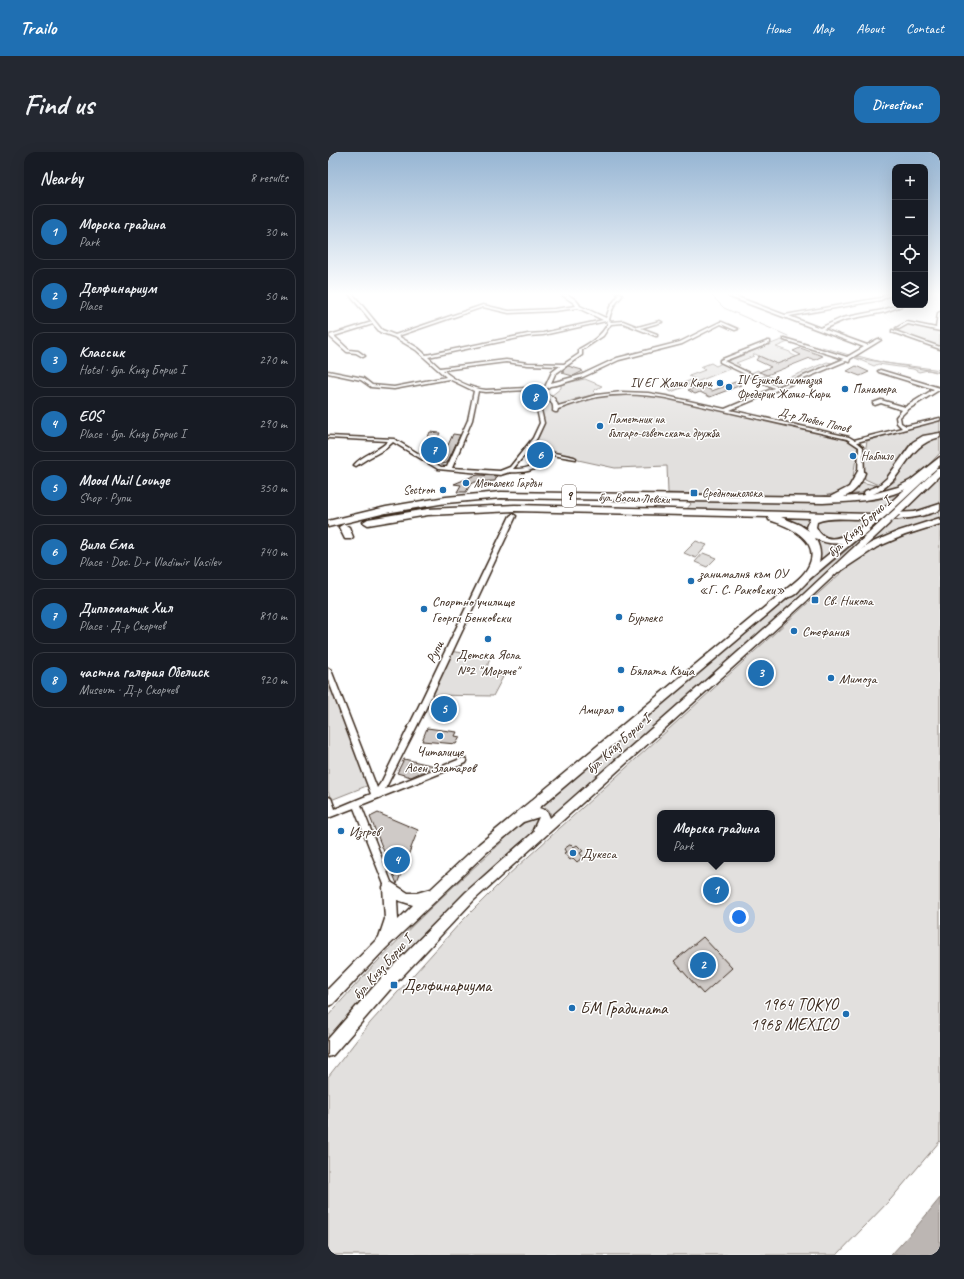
<!DOCTYPE html>
<meta charset="utf-8">
<style>
:root{--surface:#171b24;--page:#242831;--text:#f1f3f6;--muted:#9ea1a6;--line:#363941;--accent:#1f6fb2}
body{margin:0;font-family:Caveat,sans-serif;background:var(--page);color:var(--text)}
.controls{position:absolute;right:12px;top:12px;display:grid;overflow:hidden;border-radius:8px;box-shadow:0 4px 16px #0002}
.controls button{width:36px;height:36px;display:grid;place-items:center;padding:0;border:0;border-bottom:1px solid var(--line);background:var(--surface);color:var(--text);font:20px sans-serif}
.you{position:absolute;left:411px;top:765px;width:14px;height:14px;margin:-10px;border:3px solid #fff;border-radius:50%;background:#1a73e8;box-shadow:0 0 0 6px #1a73e833}
.badge{display:grid;place-items:center;width:26px;height:26px;border-radius:50%;background:var(--accent);color:#fff;font-size:13px;font-weight:700}
.pin{position:absolute;translate:-50% -50%;border:2px solid #fff;box-shadow:0 1px 4px #0006}
.popup{position:absolute;left:329px;top:658px;width:118px;height:52px;box-sizing:border-box;display:grid;place-content:center;border-radius:8px;background:var(--surface);filter:drop-shadow(0 1px 3px #0005);font-size:13px;white-space:nowrap;color:var(--muted)}
.popup b{font-size:15px;color:var(--text)}
.popup::after{content:'';position:absolute;left:50%;top:100%;margin-left:-8px;border:8px solid transparent;border-top-color:var(--surface)}
.list{margin:0;padding:0;list-style:none}
h2{display:flex;justify-content:space-between;align-items:center;height:52px;margin:0;padding:0 16px;font-size:17px}
h2 small{font-size:13px;font-weight:400;color:var(--muted)}
.list li{display:grid;grid-template-columns:26px 1fr auto;gap:12px;align-items:center;box-sizing:border-box;height:56px;margin:0 8px 8px;padding:0 8px;border:1px solid var(--line);border-radius:12px}
.list b{display:block;font-size:15px;white-space:nowrap}
.list p{margin:0;font-size:13px;white-space:nowrap;color:var(--muted)}
.list em{font-size:13px;font-style:normal;color:var(--muted)}
.icon{flex:none;width:22px;height:22px;fill:none;stroke:currentColor;stroke-width:2;stroke-linecap:round;stroke-linejoin:round}
.map{position:relative;flex:none;width:612px;height:1103px;overflow:hidden;border-radius:12px}
header{display:flex;align-items:center;gap:24px;box-sizing:border-box;height:56px;padding:0 20px;background:var(--accent);color:#fff}
header strong{font-size:19px}
nav{display:flex;gap:22px;margin-inline-start:auto;font-size:14px}
.intro{display:flex;align-items:center;justify-content:space-between;box-sizing:border-box;height:96px;padding:0 24px}
h1{margin:0;font-size:28px}
.button{padding:10px 18px;border-radius:12px;background:var(--accent);color:#fff;font-size:14px;font-weight:700}
main{display:flex;gap:24px;padding:0 24px}
aside{flex:1;background:var(--surface);border-radius:12px;box-shadow:0 4px 16px #0002}
.map>svg:first-child{display:block}
.green{fill:#e2e0de;stroke:#8e857e;fill-rule:evenodd}
.water{fill:#bcb6b3;stroke:#887e77}
.lines{fill:none;stroke-linecap:round;stroke-linejoin:round}
.stream{stroke:#887e77;stroke-width:1}
.building{fill:#cfcac7;stroke:#3b2a1e}
.minor-casing{stroke:#3b2a1e;stroke-width:3}
.secondary-casing{stroke:#3b2a1e;stroke-width:3}
.trunk-casing{stroke:#3b2a1e;stroke-width:3}
.minor{fill:#fff;fill-rule:evenodd}
.secondary{fill:#fff;fill-rule:evenodd}
.trunk{fill:#fff;fill-rule:evenodd}
.secondary-bridge-casing{stroke:#3b2a1e;stroke-width:9;stroke-linecap:butt}
.secondary-bridge{stroke:#fff;stroke-width:7}
.poi-dot{fill:#1f6fb2;stroke:#fff;stroke-width:1.5}
.labels{text-anchor:middle;dominant-baseline:central;stroke-width:3;stroke-linejoin:round;paint-order:stroke}
.far-poi-label{font-size:12px;fill:#3b2a1e;stroke:#fff;text-anchor:start}
.far-street-label{font-size:12px;fill:#3b2a1e;stroke:#fff}
.shield{fill:#fff;stroke:#766a62;stroke-width:1}
.shield-label{font-size:13px;font-weight:bold;fill:#3b2a1e}
.street-label{font-size:14px;fill:#3b2a1e;stroke:#fff}
.poi-label{font-size:14px;fill:#3b2a1e;stroke:#fff;text-anchor:start}
.near-poi-label{font-size:17px;fill:#3b2a1e;stroke:#fff;text-anchor:start}
</style>
<header>
<strong>Trailo</strong>
<nav><a>Home</a><a>Map</a><a>About</a><a>Contact</a></nav>
</header>
<div class="intro"><h1>Find us</h1><a class="button">Directions</a></div>
<main>
<aside>
<h2>Nearby<small>8 results</small></h2>
<ul class="list">
<li><span class="badge">1</span><div><b>Морска градина</b><p>Park</p></div><em>30 m</em></li>
<li><span class="badge">2</span><div><b>Делфинариум</b><p>Place</p></div><em>50 m</em></li>
<li><span class="badge">3</span><div><b>Классик</b><p>Hotel · бул. Княз Борис I</p></div><em>270 m</em></li>
<li><span class="badge">4</span><div><b>EOS</b><p>Place · бул. Княз Борис I</p></div><em>290 m</em></li>
<li><span class="badge">5</span><div><b>Mood Nail Lounge</b><p>Shop · Рупи</p></div><em>350 m</em></li>
<li><span class="badge">6</span><div><b>Вила Ема</b><p>Place · Doc. D-r Vladimir Vasilev</p></div><em>740 m</em></li>
<li><span class="badge">7</span><div><b>Дипломатик Хил</b><p>Place · Д-р Скорчев</p></div><em>810 m</em></li>
<li><span class="badge">8</span><div><b>частна галерия Обелиск</b><p>Museum · Д-р Скорчев</p></div><em>920 m</em></li>
</ul>
</aside>
<div class="map">
<svg width="612" height="1103" viewBox="0 0 612 1103">
<rect width="100%" height="100%" fill="#fff"/>
<filter id="ink" filterUnits="userSpaceOnUse"><feTurbulence type="fractalNoise" baseFrequency=".025" numOctaves="2"/><feDisplacementMap in="SourceGraphic" scale="8" xChannelSelector="R" yChannelSelector="G"/><feConvolveMatrix kernelMatrix="1 2 1 2 8 2 1 2 1" color-interpolation-filters="sRGB"/></filter>
<g filter="url(#ink)">
<path class="green" d="M579,171L612,178V196L565,179Z
M453,188L460,190L448,195L462,200L463,202L469,205L449,212L427,202L425,203L426,204L408,211L412,213L410,215L423,221L430,218L431,220L427,222L432,226L439,223L451,229L456,228L460,230L448,235L398,210Z
M530,204L557,211L606,217L612,218V221L600,218L591,220L585,217L550,212L546,214L527,206Z
M513,207L463,229L458,227L499,210L504,211Z
M383,211L388,214L394,211L404,216L343,240L339,237L366,227L361,224L377,218L372,215Z
M257,227L274,234L265,239L268,242L247,247L294,242L336,245L521,288L530,294L524,331L513,340L491,345L340,341L339,314L287,316L204,298L216,271L212,247L223,244L233,236V232Z
M612,268V281C570,283 579,310 555,332H548L537,327L535,311L539,289Z
M612,284V301L589,325L564,339L540,343L552,339L567,329L586,295Z
M612,311V316L600,329L478,440L226,663H223L221,658L213,652L514,402L596,329Z
M612,323V352L596,357L574,361Z
M533,330L551,334L540,340L520,343Z
M571,342L547,362L358,358L363,352L359,348L528,349L548,348Z
M612,358V366L556,386L536,395L569,366Z
M444,364H485L478,378Z
M539,366C521,382 511,396 487,379L490,367Z
M612,372V989L563,1047L509,1103H0V925L42,871L132,771L179,724L525,410L555,392ZM332,661H444V707H332Z
M484,380L512,391L492,409Z
M368,389L379,393L368,406L356,401Z
M375,401L388,406L379,415L367,410Z
M121,499L162,505L159,516L175,525L165,544L100,543Z
M0,524L41,633L3,648L0,639Z
M210,664L213,665L211,674C195,689 177,703 161,718C105,771 49,827 0,888V864C50,806 105,752 162,701C173,691 196,667 210,664Z"/>
<path class="water" d="M612,1046V1103H563L585,1079Z"/>
<g class="lines">
<path class="stream" d="M381,141L396,156L460,184
M494,195L521,203
M529,206L612,220"/>
</g>
<path class="building" d="M472,196L495,204L486,208L482,206L439,223L431,220L443,215L428,208L431,204L449,212L473,203L465,199Z
M240,214L254,218L253,219H255L245,224L234,221L236,220L234,219Z
M528,214L541,220L532,224L519,219Z
M407,230L413,233L382,245L372,240L367,242L360,238L373,233L384,239Z
M102,280L112,281L106,293H120L125,282L132,283L119,311L114,312L99,303L104,293L97,292Z
M145,324L151,323L169,324L167,329L147,330L142,333L138,340H129L133,333L126,332Z
M99,576L129,580L127,584L132,585L128,592L94,589Z
M76,607L107,614L83,625L69,621Z
M50,661L90,678L69,732L42,665Z
M243,692L246,695L249,693L255,699L252,701L255,705L249,710L245,706L242,708L236,701L238,700L236,697Z
M375,785L404,816L375,842L346,809Z"/>
<g class="lines">
<g class="minor-casing">
<path id="minor" d="M20,141H24L54,178L67,183L155,153L181,159L226,157L248,154L246,151L231,141C239,141 249,147 252,154L278,166L282,155L290,144L289,141H293L294,144C287,151 283,158 281,168L283,170L295,169L310,175L332,169L334,170L313,176L329,182V184H328L295,171L283,172L275,184L254,198V203L227,222L223,231L253,223L289,206L352,190L392,170H394L410,177L407,178L393,172L354,192L291,208L255,225L229,233L222,234L218,237L158,240L150,239L144,268L124,316L172,319L182,315L205,286L212,271L207,248C217,240 225,240 230,254L268,243L294,240L320,241L338,244L397,257L446,236L392,210V208L440,189H442V191L396,209L450,235L516,207L456,188V186L519,205L536,195L402,145L397,141H401L404,143L457,163L552,146L561,141H566L553,148L461,164L492,176L514,166L555,158L570,153H576L557,160L516,168L495,177L539,193L550,187L553,188L522,207L521,210L518,209L402,258L521,285L526,288L574,276L569,271L568,265L574,258L553,251L547,253L545,252V251L553,248L577,255L606,237L551,220L550,219L552,218L612,236V238H611L579,258L572,265L573,271L578,274L612,266V268L529,290L535,295L536,321L533,323L530,321L531,295L519,287L338,246C315,242 292,241 269,245C256,248 242,253 230,257L229,260H227L225,259C226,252 223,248 218,245L211,249L216,271L209,286L202,296L246,305L248,306V307L224,303C216,313 205,320 191,320C182,321 182,319 173,323L110,317L65,290L57,297L39,307L28,314L26,313C35,302 50,300 60,289L0,286V284L66,287L113,315H119L140,268L146,239L121,227L66,237L43,235L33,228L0,221V219L35,226L44,233L66,235L118,225L88,198L66,185L52,180L45,172L6,184L21,198L30,199L37,204L35,205L28,201L19,200L2,185V183L44,170ZM155,155L181,161L226,159L250,156L275,168L215,181L200,182L98,203L90,196L70,184ZM278,169L280,171C274,184 262,191 251,197V202L236,212L200,211L178,208L112,216L100,205L200,184L215,183ZM178,210L200,213L232,214L224,220L217,235L158,238C142,236 126,228 115,218ZM200,299L220,302C211,312 199,318 185,317Z
M612,160V179L580,172L571,177L568,176L579,170L608,176L610,161Z
M564,178L612,195V197L564,180Z
M185,362L188,364L97,558L57,637L135,606L138,607L139,609L138,611L33,653L65,735L64,738L61,739L58,738L57,735L26,656L0,666V645L3,646L7,657L43,642L0,527V516L3,518L49,636L54,629L89,558L182,364Z"/>
</g>
<g class="secondary-casing">
<path id="secondary" d="M609,317H612V323L572,362H566V358Z
M596,320L603,322L560,362H554V358Z
M543,367H549L550,369L211,656L219,659L222,666L476,442L555,368H561V372L482,446L146,748L66,833L5,903L0,905V887L56,823L138,740L206,680L205,678L211,665L195,670L159,700L57,797L5,852L0,854V837L51,785L57,767L55,735L57,731L61,729L80,741H89L103,737L151,692ZM69,748L85,753L70,768Z"/>
</g>
<g class="trunk-casing">
<path id="trunk" d="M612,281V285C575,294 579,328 545,342L570,335L583,328L612,305V313C578,347 541,349 495,351L173,346L118,351L58,361L0,375V369L58,355L118,345L173,340L502,345L521,335L530,319L533,318L537,321C533,332 528,340 516,345L537,343L536,341L537,339L550,334L559,326L585,290L595,284Z
M612,352V358C586,369 556,368 529,367C516,367 501,365 489,370L488,375C500,399 521,379 537,375L542,378C529,392 504,396 487,386C499,406 488,422 473,436C470,440 466,444 461,445L456,442C462,433 473,427 479,417C496,390 462,374 441,368L440,365L187,359L100,363L40,373L35,370L40,367L100,357L187,353L542,362L587,360ZM453,365L482,366L478,375L481,379L472,373Z
M612,366V372L577,383L549,395L511,420H503L502,418L543,391L571,379Z
M16,372L21,375L25,385L23,387H17L11,375Z"/>
</g>
<use href="#minor" class="minor"/>
<use href="#secondary" class="secondary"/>
<use href="#trunk" class="trunk"/>
<g class="secondary-bridge-casing">
<path id="secondary-bridge" d="M546,369L557,360
M558,370L569,360"/>
</g>
<use href="#secondary-bridge" class="secondary-bridge"/>
</g>
</g>
<linearGradient id="sky" x2="0" y2="1"><stop stop-color="#96b5d3"/><stop offset="0.48" stop-color="#fff"/><stop offset="1" stop-color="#fff" stop-opacity="0"/></linearGradient>
<rect width="612" height="296" fill="url(#sky)"/>
<g class="poi-dot">
<circle cx="392" cy="231" r="4"/>
<circle cx="401" cy="235" r="4"/>
<circle cx="517" cy="237" r="4"/>
<circle cx="272" cy="274" r="4"/>
<circle cx="525" cy="304" r="4"/>
<circle cx="138" cy="331" r="4"/>
<circle cx="115" cy="338" r="4"/>
<rect x="362" y="337" width="8" height="8" rx="2"/>
<circle cx="363" cy="429" r="4"/>
<rect x="483" y="444" width="8" height="8" rx="2"/>
<circle cx="96" cy="457" r="4"/>
<circle cx="291" cy="465" r="4"/>
<circle cx="466" cy="479" r="4"/>
<circle cx="160" cy="487" r="4"/>
<circle cx="293" cy="518" r="4"/>
<circle cx="503" cy="526" r="4"/>
<circle cx="293" cy="557" r="4"/>
<circle cx="112" cy="584" r="4"/>
<circle cx="13" cy="679" r="4"/>
<circle cx="245" cy="701" r="4"/>
<rect x="62" y="829" width="8" height="8" rx="2"/>
<circle cx="244" cy="856" r="4"/>
<circle cx="518" cy="862" r="4"/>
</g>
<g class="labels">
<g class="far-poi-label">
<text x="409" y="228">IV Езикова гимназия<tspan x="409" dy="14">Фредерик Жолио-Кюри</tspan></text>
<text x="384" y="231" text-anchor="end">IV ЕГ Жолио Кюри</text>
<text x="525" y="237">Панамера</text>
<text x="280" y="267">Паметник на<tspan x="280" dy="14">българо-съветската дружба</tspan></text>
<text x="533" y="304">Наблизо</text>
<text x="146" y="331">Металекс Гардън</text>
<text x="107" y="338" text-anchor="end">Sectron</text>
<text x="374" y="341">Средношколска</text>
</g>
<g class="far-street-label">
<text transform="translate(486 268) rotate(14)">Д-р Любен Попов</text>
<text transform="translate(306 346) rotate(2)">бул. Васил Левски</text>
</g>
<rect class="shield" x="234" y="333" width="14" height="22" rx="3"/>
<g class="shield-label">
<text x="241" y="344">9</text>
</g>
<g class="street-label">
<text transform="translate(531 375) rotate(-43)">бул. Княз Борис I</text>
<text transform="translate(107 500) rotate(-64)">Рупи</text>
<text transform="translate(290 592) rotate(-42)">бул. Княз Борис I</text>
<text transform="translate(54 815) rotate(-48)">бул. Княз Борис I</text>
</g>
<g class="poi-label">
<text x="371" y="421">занималня към ОУ<tspan x="371" dy="16">«Г. С. Раковски»</tspan></text>
<text x="495" y="448">Св. Никола</text>
<text x="104" y="449">Спортно училище<tspan x="104" dy="16">Георги Бенковски</tspan></text>
<text x="299" y="465">Бурлекс</text>
<text x="474" y="479">Стефания</text>
<text x="160" y="502" text-anchor="middle">Детска Ясла<tspan x="160" dy="16">№2 "Моряче"</tspan></text>
<text x="301" y="518">Бялата Къща</text>
<text x="511" y="526">Мимоза</text>
<text x="285" y="557" text-anchor="end">Амирал</text>
<text x="112" y="599" text-anchor="middle">Читалище<tspan x="112" dy="16">Асен Златаров</tspan></text>
<text x="21" y="679">Изгрев</text>
<text x="253" y="701">Дукеса</text>
</g>
<g class="near-poi-label">
<text x="74" y="833">Делфинариума</text>
<text x="510" y="852" text-anchor="end">1964 TOKYO<tspan x="510" dy="20">1968 MEXICO</tspan></text>
<text x="252" y="856">БМ Градината</text>
</g>
</g>
</svg>
<div class="controls">
<button>+</button>
<button>−</button>
<button><svg class="icon" aria-label="locate" viewBox="0 0 24 24"><circle cx="12" cy="12" r="6"/><path d="M12 2v4M12 18v4M2 12h4M18 12h4"/></svg></button>
<button><svg class="icon" aria-label="layers" viewBox="0 0 24 24"><path d="M12 4l9 5-9 5-9-5zM3 14l9 5 9-5"/></svg></button>
</div>
<div class="you"></div>
<div class="pin badge" style="left:388px;top:738px">1</div>
<div class="popup"><b>Морска градина</b>Park</div>
<div class="pin badge" style="left:375px;top:813px">2</div>
<div class="pin badge" style="left:433px;top:521px">3</div>
<div class="pin badge" style="left:69px;top:708px">4</div>
<div class="pin badge" style="left:116px;top:557px">5</div>
<div class="pin badge" style="left:212px;top:303px">6</div>
<div class="pin badge" style="left:106px;top:298px">7</div>
<div class="pin badge" style="left:207px;top:245px">8</div>
</div>
</main>
